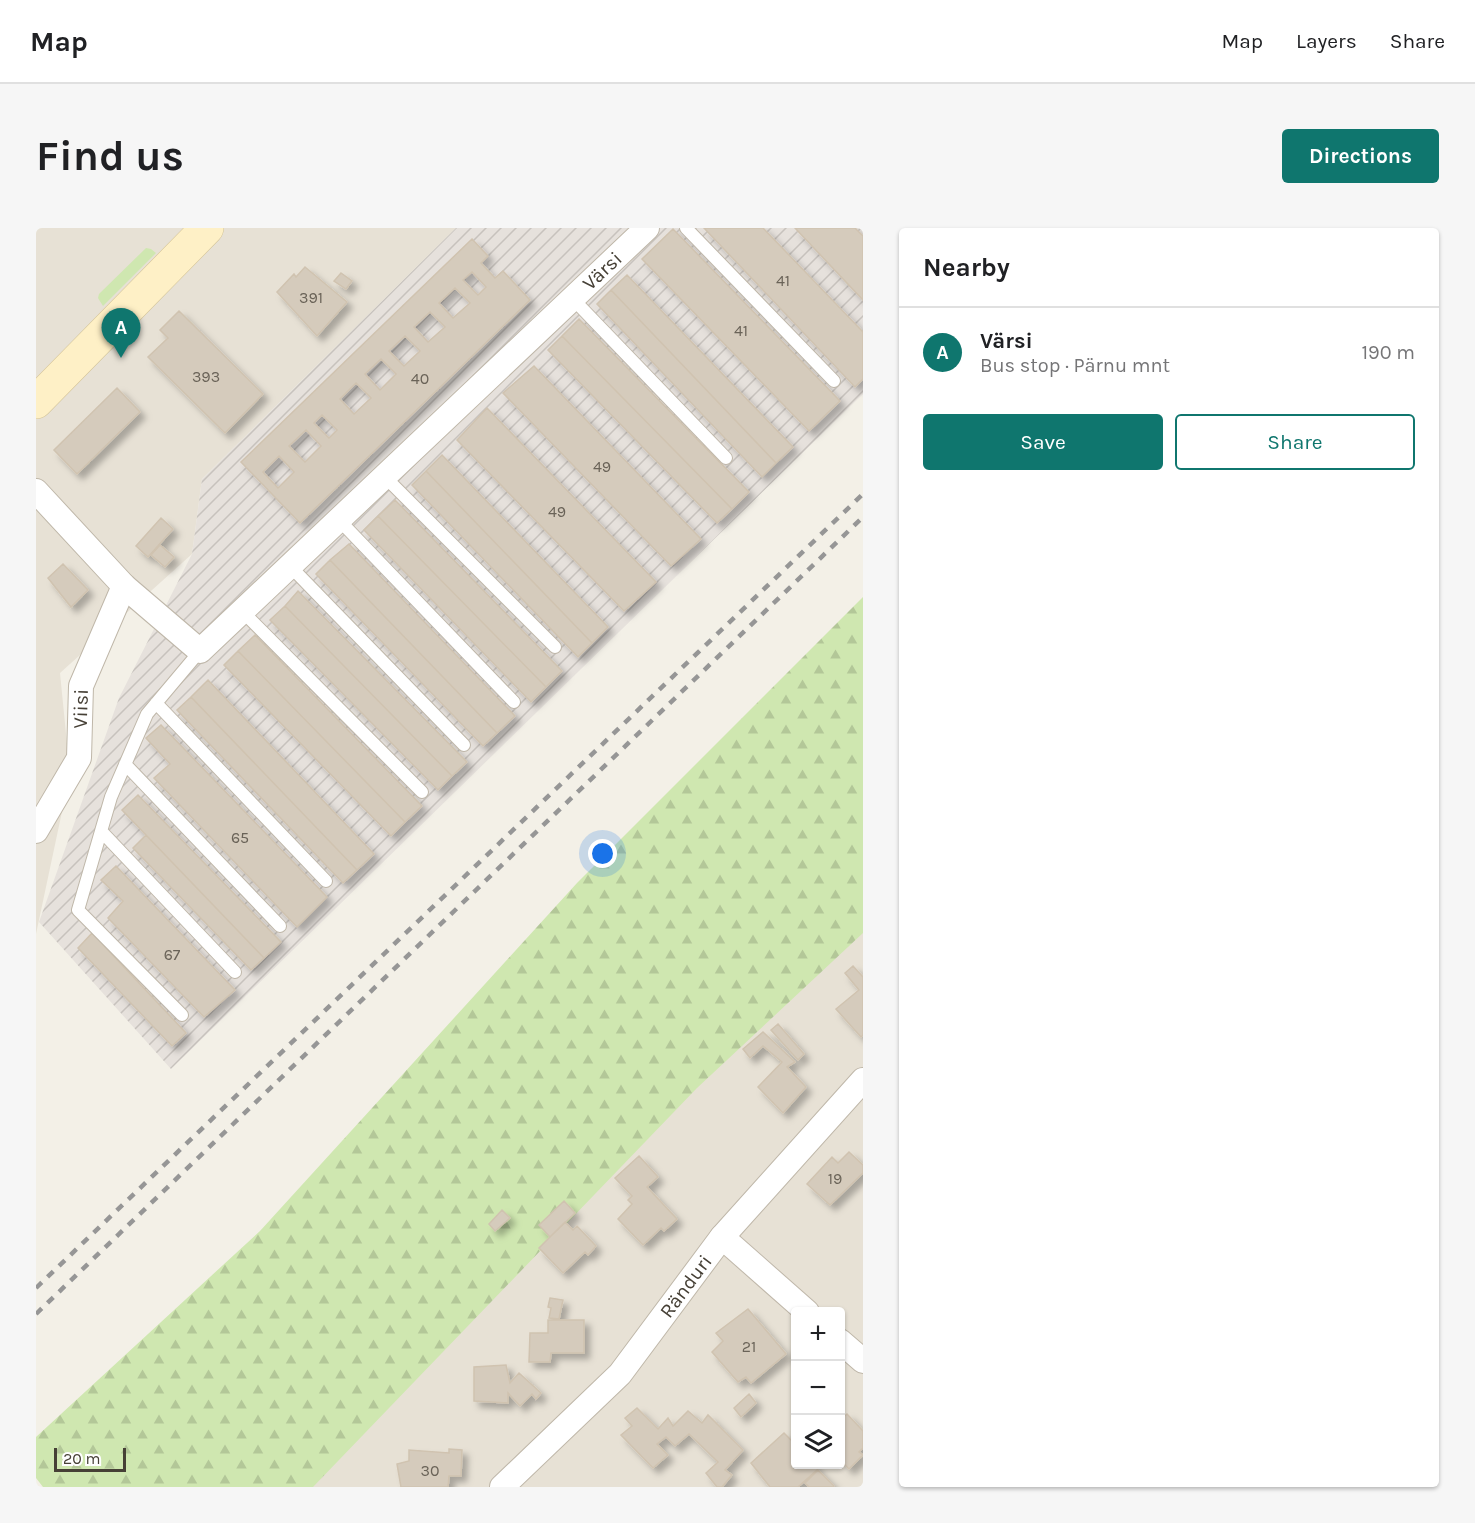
<!DOCTYPE html>
<meta charset="utf-8">
<style>
:root{--surface:#fff;--page:#f6f6f6;--text:#202124;--muted:#757577;--line:#e0e0e0;--accent:#0f766e}
body{margin:0;font-family:Karla,sans-serif;background:var(--page);color:var(--text)}
.controls{position:absolute;right:18px;bottom:18px;display:grid;overflow:hidden;border-radius:6px;box-shadow:0 2px 4px #0004}
.controls button{width:54px;height:54px;display:grid;place-items:center;padding:0;border:0;border-bottom:2px solid var(--line);background:var(--surface);color:var(--text);font:30px sans-serif}
.scale{position:absolute;left:18px;bottom:15px;width:72px;box-sizing:border-box;padding-left:6px;border:3px solid #464036;border-top:0;font-size:16px;line-height:21px;white-space:nowrap;color:#464036;-webkit-text-stroke:4px #fff;paint-order:stroke}
.you{position:absolute;left:567px;top:626px;width:21px;height:21px;margin:-15px;border:4px solid #fff;border-radius:50%;background:#1a73e8;box-shadow:0 0 0 9px #1a73e833}
.badge{display:grid;place-items:center;width:39px;height:39px;border-radius:50%;background:var(--accent);color:#fff;font-size:20px;font-weight:700}
.pin{position:absolute;translate:-50% -50px;filter:drop-shadow(0 2px 3px #0008)}
.pin::after{content:'';position:absolute;top:32px;width:21px;height:18px;background:inherit;clip-path:polygon(0 0,100% 0,50% 100%)}
.list{margin:0;padding:0;list-style:none}
h2{display:flex;justify-content:space-between;align-items:center;height:78px;margin:0;padding:0 24px;font-size:26px}
h2 small{font-size:20px;font-weight:400;color:var(--muted)}
.list li{display:grid;grid-template-columns:39px 1fr auto;gap:18px;align-items:center;box-sizing:border-box;height:90px;padding:0 24px;border-top:2px solid var(--line)}
.list b{display:block;font-size:22px;white-space:nowrap}
.list p{margin:0;font-size:20px;white-space:nowrap;color:var(--muted)}
.list em{font-size:20px;font-style:normal;color:var(--muted)}
.actions{display:flex;gap:12px;padding:18px 24px}
.actions a{flex:1;padding:14px 0;border:2px solid var(--accent);border-radius:6px;text-align:center;font-size:21px;color:var(--accent)}
.actions .main{background:var(--accent);color:#fff}
.icon{flex:none;width:33px;height:33px;fill:none;stroke:currentColor;stroke-width:2;stroke-linecap:round;stroke-linejoin:round}
.map{position:relative;flex:none;width:827px;height:1259px;overflow:hidden;border-radius:6px}
header{display:flex;align-items:center;gap:36px;box-sizing:border-box;height:84px;padding:0 30px;background:var(--surface);border-bottom:2px solid var(--line)}
header strong{font-size:28px}
nav{display:flex;gap:33px;margin-inline-start:auto;font-size:21px}
.intro{display:flex;align-items:center;justify-content:space-between;box-sizing:border-box;height:144px;padding:0 36px}
h1{margin:0;font-size:42px}
.button{padding:15px 27px;border-radius:6px;background:var(--accent);color:#fff;font-size:21px;font-weight:700}
main{display:flex;gap:36px;padding:0 36px}
aside{flex:1;background:var(--surface);border-radius:6px;box-shadow:0 2px 4px #0004}
.map>svg:first-child{display:block}
.residential{fill:#e7e1d5;fill-rule:evenodd}
.industrial{fill:url(#industrial-furrows)}
.green{fill:#cfe7b0}
.forest{fill:url(#forest-firs)}
.building{fill:#d5cbbc;stroke:#d0c3b0;stroke-width:1.5;fill-rule:evenodd;filter:url(#shadow)}
.lines{fill:none;stroke-linecap:round;stroke-linejoin:round}
.service-casing{stroke:#bfb7a9;stroke-width:14}
.minor-casing{stroke:#bfb7a9;stroke-width:26}
.secondary-casing{stroke:#d3c397;stroke-width:34}
.service{stroke:#fff;stroke-width:12}
.minor{stroke:#fff;stroke-width:24}
.secondary{stroke:#fef0c6;stroke-width:33}
.rail{stroke:#969696;stroke-width:4.5;stroke-dasharray:8 8;stroke-linecap:butt}
.labels{text-anchor:middle;dominant-baseline:central;stroke-width:6;stroke-linejoin:round;paint-order:stroke}
.number-label{font-size:16px;fill:#6a6358}
.street-label{font-size:20px;fill:#464036;stroke:#fff}
</style>
<header>
<strong>Map</strong>
<nav><a>Map</a><a>Layers</a><a>Share</a></nav>
</header>
<div class="intro"><h1>Find us</h1><a class="button">Directions</a></div>
<main>
<div class="map">
<svg width="827" height="1259" viewBox="0 0 827 1259">
<defs>
<pattern id="industrial-furrows" width="10" height="10" patternUnits="userSpaceOnUse" patternTransform="scale(1.5)"><rect width="10" height="10" fill="#e6e1dc"/><path d="M-1 1l2-2M0 10L10 0M9 11l2-2" fill="none" stroke="#c7c2bd"/></pattern>
<pattern id="forest-firs" width="22" height="20" patternUnits="userSpaceOnUse" patternTransform="scale(1.5)"><rect width="22" height="20" fill="#cfe7b0"/><path d="M5 1l3.5 6h-7zM16 11l3.5 6h-7z" fill="#b3c798"/></pattern>
<filter id="shadow"><feDropShadow dx="5.5" dy="5.5" stdDeviation="3" flood-color="#0004"/></filter>
</defs>
<rect width="100%" height="100%" fill="#f3f0e7"/>
<path class="residential" d="M0,0H420L166,251L156,326L24,445L34,546L0,706Z
M827,633V1259H134ZM760,1084H804V1236H760Z"/>
<path class="industrial" d="M420,0H827V166L135,841L3,694L83,470L156,326L166,251Z"/>
<path class="green" d="M110,20L115,21L120,25L67,78L62,70L63,66Z"/>
<path class="forest" d="M827,369V705L661,860L277,1259H7L0,1250V1209L224,1003L541,655Z"/>
<path class="building" d="M668,0H727L827,104V151L819,159Z
M759,0H819L827,8V72Z
M637,1L804,173L773,203L606,31Z
M436,11L452,28L445,35L459,50L467,43L494,72L264,295L205,234ZM436,44L450,59L442,67L427,52ZM419,60L434,75L417,90L403,75ZM394,84L409,99L392,114L378,99ZM369,108L384,123L368,138L353,123ZM345,131L360,146L344,162L329,146ZM320,155L335,170L318,186L304,171ZM286,187L301,202L293,210L278,195ZM270,202L285,218L269,234L253,218ZM243,228L258,244L242,260L227,244Z
M269,39L311,74L281,108L241,64L258,46L260,49Z
M305,45L316,53L310,61L298,53Z
M591,47L757,219L740,235L575,62Z
M575,62L740,235L726,249L561,76Z
M143,83L227,166L189,205L112,129L132,110L124,102Z
M543,91L713,264L696,281L526,108Z
M526,108L696,281L681,295L512,122Z
M498,138L665,311L635,338L467,165Z
M81,160L104,184L41,246L18,222Z
M451,180L620,354L588,383L421,212Z
M406,227L572,399L556,415L390,243Z
M390,243L556,415L542,429L376,257Z
M359,272L526,443L510,459L342,288Z
M342,288L510,459L495,474L328,302Z
M125,290L137,301L112,329L100,318Z
M313,316L479,488L461,505L294,332Z
M124,317L138,329L129,339L115,327Z
M294,332L461,505L447,518L280,346Z
M27,336L52,362L35,379L12,350Z
M262,363L431,534L416,548L249,378Z
M249,378L416,548L402,562L234,392Z
M219,407L386,578L369,594L202,423Z
M202,423L369,594L355,608L188,437Z
M172,452L338,626L321,642L155,469Z
M155,469L321,642L307,655L141,482Z
M125,497L291,669L261,699L118,550L134,536L110,510Z
M102,567L245,714L228,730L86,582Z
M110,607L228,730L215,742L97,620Z
M80,638L199,762L168,789L72,690L87,673L65,652Z
M56,705L150,805L136,818L42,720Z
M817,738L827,749V807L825,809L800,781L823,762L809,745Z
M742,796L768,826L762,832L735,802Z
M727,804L759,834L751,839L770,859L747,885L722,859L746,834L727,818L714,830L707,821Z
M813,924L827,937V945L794,977L771,956L796,929L802,935Z
M603,928L622,949L611,959L641,991L628,1003L625,1000L607,1017L582,991L596,976L592,972L596,968L579,950Z
M528,973L539,985L514,1009L503,997Z
M466,982L474,990L459,1003L453,996Z
M529,994L537,1002L541,998L560,1018L552,1027L549,1024L527,1045L503,1020Z
M514,1070L527,1072L523,1091L513,1090L515,1080L512,1079Z
M712,1081L750,1126L715,1155L710,1149L702,1154L676,1124L687,1113L680,1105Z
M512,1092H548V1125H515L514,1134H493L494,1105H512Z
M470,1137L474,1155L483,1145L505,1165L500,1171L496,1166L484,1178L472,1165V1175L438,1173V1139Z
M713,1166L720,1175L705,1189L698,1180Z
M601,1180L622,1201L632,1190L637,1198L652,1183L666,1195L672,1187L707,1222L689,1242L696,1247L686,1259H681L670,1245L682,1234L653,1206L639,1218L630,1209L621,1216L632,1227L617,1240L585,1207L596,1198L589,1190Z
M811,1186L827,1203V1220L823,1224L827,1227L813,1241L804,1232V1192Z
M748,1205L760,1217V1236H777L782,1241L762,1259H734L715,1235Z
M413,1221L426,1222L425,1248H413L412,1259H365L361,1236L373,1233V1222L413,1225Z
M782,1242L798,1258L797,1259H773L769,1255Z"/>
<g class="lines">
<g class="service-casing">
<path id="service" d="M650,0L798,153
M537,71L690,230
M349,249L519,419
M304,293L478,474
M254,338L428,517
M206,383L386,564
M120,475L290,653
M89,536L244,698
M66,604L199,744
M146,787L42,682L75,569L111,486L164,423"/>
</g>
<g class="minor-casing">
<g id="minor">
<path id="s1" d="M0,263L88,358L164,423L611,0"/>
<path id="s2" d="M0,603L43,530L45,458L88,358"/>
<path d="M686,1009L771,1084"/>
<path d="M804,1113L827,1133"/>
<path id="s3" d="M466,1259L584,1146L686,1009L827,852"/>
</g>
</g>
<g class="secondary-casing">
<path id="secondary" d="M0,174L171,0"/>
</g>
<use href="#service" class="service"/>
<use href="#minor" class="minor"/>
<use href="#secondary" class="secondary"/>
<path class="rail" d="M0,1060L827,266
M0,1086L827,289"/>
</g>
<g class="labels">
<g class="number-label">
<text x="747" y="52">41</text>
<text x="275" y="69">391</text>
<text x="705" y="102">41</text>
<text x="170" y="148">393</text>
<text x="384" y="150">40</text>
<text x="566" y="238">49</text>
<text x="521" y="283">49</text>
<text x="204" y="609">65</text>
<text x="136" y="726">67</text>
<text x="799" y="950">19</text>
<text x="713" y="1118">21</text>
<text x="394" y="1242">30</text>
</g>
<g class="street-label">
<text stroke="none"><textPath href="#s1" startOffset="783">Värsi</textPath></text>
<text stroke="none"><textPath href="#s2" startOffset="134">Viisi</textPath></text>
<text stroke="none"><textPath href="#s3" startOffset="273">Ränduri</textPath></text>
</g>
</g>
</svg>
<div class="controls">
<button>+</button>
<button>−</button>
<button><svg class="icon" aria-label="layers" viewBox="0 0 24 24"><path d="M12 4l9 5-9 5-9-5zM3 14l9 5 9-5"/></svg></button>
</div>
<div class="scale">20 m</div>
<div class="you"></div>
<div class="pin badge" style="left:85px;top:130px">A</div>
</div>
<aside>
<h2>Nearby<small></small></h2>
<ul class="list">
<li><span class="badge">A</span><div><b>Värsi</b><p>Bus stop · Pärnu mnt</p></div><em>190 m</em></li>
</ul>
<div class="actions"><a class="main">Save</a><a>Share</a></div>
</aside>
</main>
